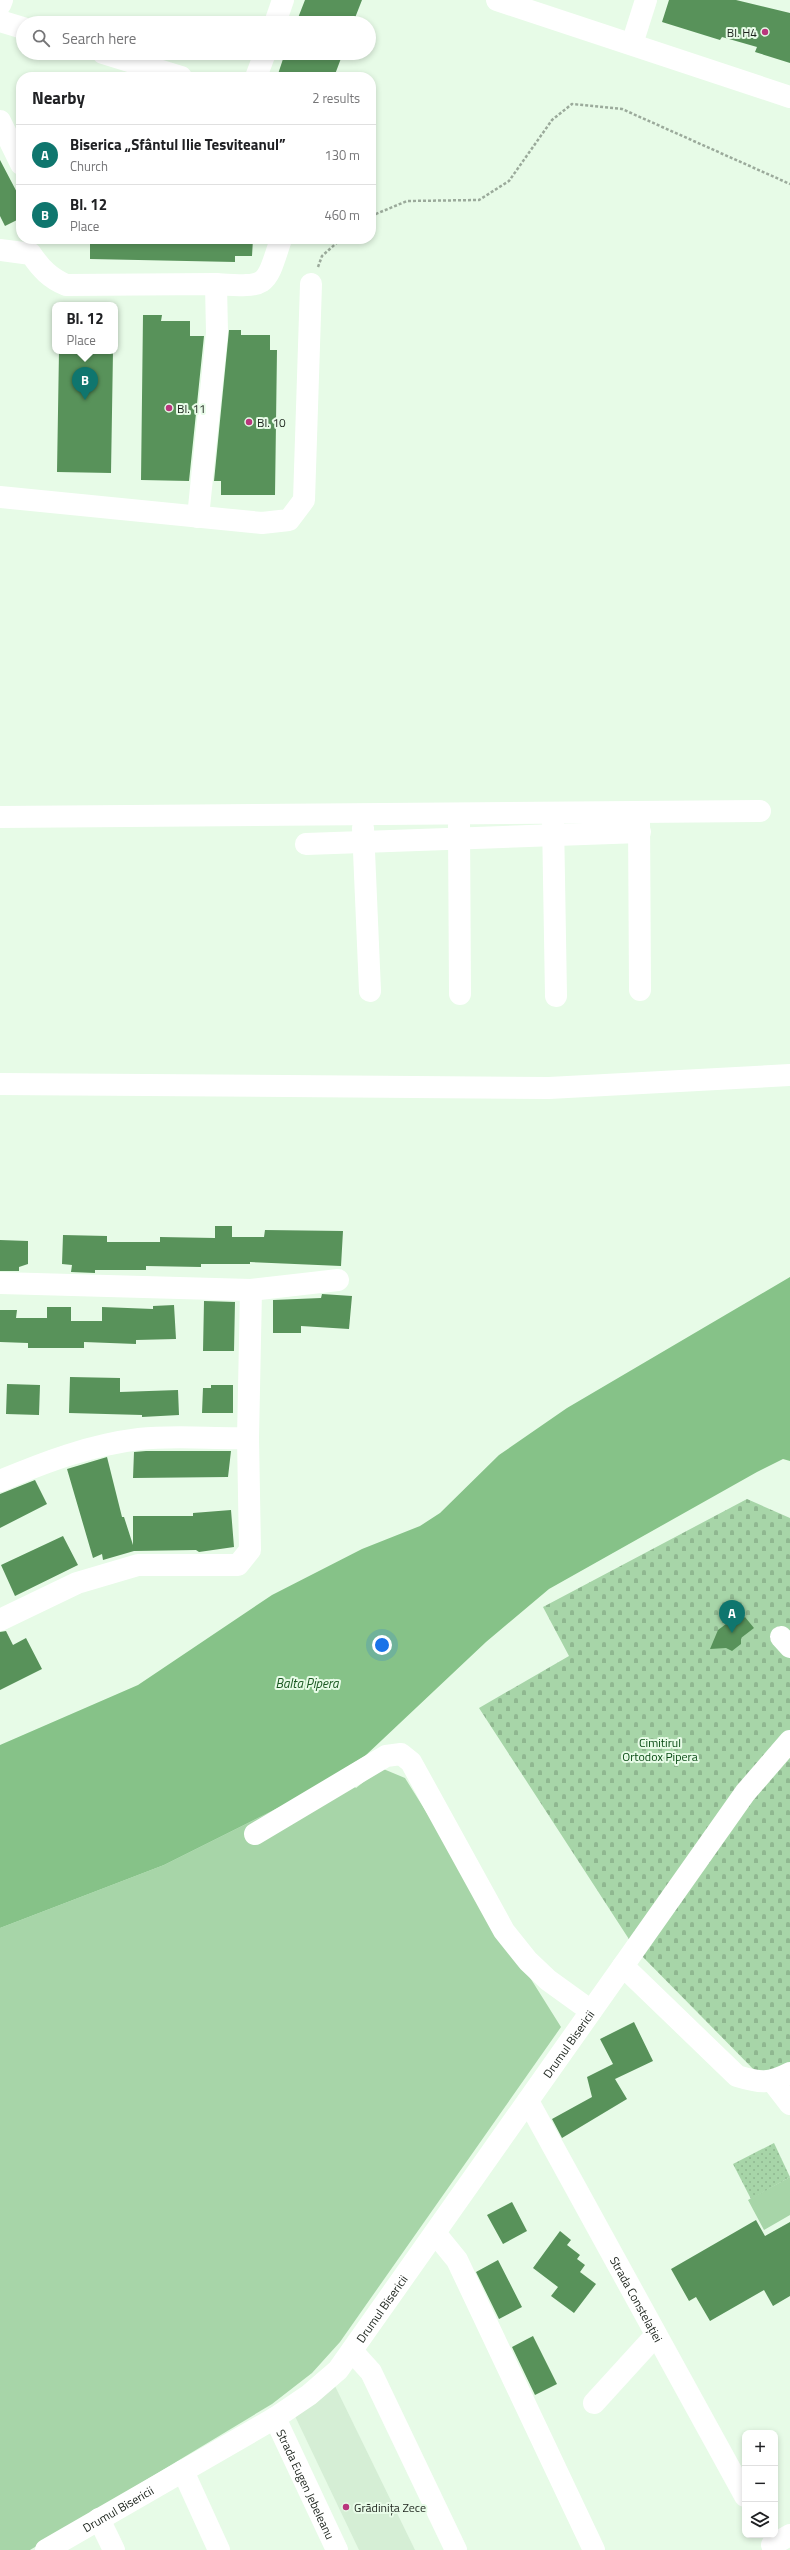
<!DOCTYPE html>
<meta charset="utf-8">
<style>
:root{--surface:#fff;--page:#f6f6f6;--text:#202124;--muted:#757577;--line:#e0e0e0;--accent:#0f766e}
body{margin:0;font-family:"Titillium Web",sans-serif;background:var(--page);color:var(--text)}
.controls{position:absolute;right:12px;bottom:12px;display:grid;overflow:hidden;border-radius:8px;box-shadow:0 2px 6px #0003}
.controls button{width:36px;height:36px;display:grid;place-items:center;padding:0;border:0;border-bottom:1px solid var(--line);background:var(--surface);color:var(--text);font:20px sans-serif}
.you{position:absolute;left:382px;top:1645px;width:14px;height:14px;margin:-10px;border:3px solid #fff;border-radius:50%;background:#1a73e8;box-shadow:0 0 0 6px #1a73e833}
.badge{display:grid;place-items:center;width:26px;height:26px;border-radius:50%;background:var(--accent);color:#fff;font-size:13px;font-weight:700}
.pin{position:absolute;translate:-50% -33px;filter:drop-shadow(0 1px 2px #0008)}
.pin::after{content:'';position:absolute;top:21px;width:14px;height:12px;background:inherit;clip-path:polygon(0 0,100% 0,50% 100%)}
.popup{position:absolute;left:52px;top:302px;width:66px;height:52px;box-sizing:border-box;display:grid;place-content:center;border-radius:8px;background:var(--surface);filter:drop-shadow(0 1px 3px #0005);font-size:13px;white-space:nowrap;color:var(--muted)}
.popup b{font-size:15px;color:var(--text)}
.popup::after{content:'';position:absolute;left:50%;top:100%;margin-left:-8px;border:8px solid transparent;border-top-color:var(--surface)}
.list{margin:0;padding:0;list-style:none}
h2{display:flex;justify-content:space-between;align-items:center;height:52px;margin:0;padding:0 16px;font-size:17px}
h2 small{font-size:13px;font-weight:400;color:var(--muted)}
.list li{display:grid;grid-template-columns:26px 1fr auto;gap:12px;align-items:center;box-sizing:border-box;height:60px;padding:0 16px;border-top:1px solid var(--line)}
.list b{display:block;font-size:15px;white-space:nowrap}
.list p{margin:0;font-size:13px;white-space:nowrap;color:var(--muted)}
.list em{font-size:13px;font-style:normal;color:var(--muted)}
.icon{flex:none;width:22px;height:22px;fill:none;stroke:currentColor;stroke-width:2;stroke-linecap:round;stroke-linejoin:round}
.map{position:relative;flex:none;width:790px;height:2550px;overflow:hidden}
.search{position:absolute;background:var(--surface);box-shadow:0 2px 6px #0003;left:16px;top:16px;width:360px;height:44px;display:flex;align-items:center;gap:10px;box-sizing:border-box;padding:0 14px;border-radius:22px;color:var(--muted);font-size:15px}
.panel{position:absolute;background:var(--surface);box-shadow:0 2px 6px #0003;left:16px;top:72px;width:360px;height:172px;border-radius:16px}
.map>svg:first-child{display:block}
.built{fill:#d5eed5}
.grass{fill:#a7d5a8}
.cemetery{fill:url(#cemetery-stones)}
.park{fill:url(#park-dots)}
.water{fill:#86c288}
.building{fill:#58925a}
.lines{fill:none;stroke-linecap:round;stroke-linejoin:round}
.path{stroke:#9baa9b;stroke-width:2.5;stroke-dasharray:3 2;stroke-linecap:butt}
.minor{stroke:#fff;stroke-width:22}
.poi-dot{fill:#b9367d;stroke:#e7fbe7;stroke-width:1.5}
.labels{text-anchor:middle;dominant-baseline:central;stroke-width:4;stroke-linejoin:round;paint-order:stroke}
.poi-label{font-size:12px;fill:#1d241d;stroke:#e7fbe7;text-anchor:start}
.park-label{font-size:12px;fill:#084a13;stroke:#e7fbe7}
.street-label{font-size:12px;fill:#1d241d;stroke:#e7fbe7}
.water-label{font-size:13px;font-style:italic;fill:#1b5922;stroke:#e7fbe7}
</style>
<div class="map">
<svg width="790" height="2550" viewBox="0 0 790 2550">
<defs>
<pattern id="cemetery-stones" width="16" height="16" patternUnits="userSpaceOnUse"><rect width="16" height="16" fill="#a7d5a8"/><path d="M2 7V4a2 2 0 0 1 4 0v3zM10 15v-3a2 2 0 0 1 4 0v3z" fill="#8fb790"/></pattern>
<pattern id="park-dots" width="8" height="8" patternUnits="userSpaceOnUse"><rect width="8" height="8" fill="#a7d5a8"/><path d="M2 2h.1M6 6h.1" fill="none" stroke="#8fb790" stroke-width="1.8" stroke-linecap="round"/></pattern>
</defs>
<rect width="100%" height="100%" fill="#e7fbe7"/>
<path class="built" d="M335,2386L415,2550H359L294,2414Z"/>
<path class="grass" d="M381,1768L405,1778L561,2027L340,2342L312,2373L272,2404L30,2550H0V1928L164,1865L292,1801L340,1772L356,1788Z
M790,2177V2215L764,2230L748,2200Z"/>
<path class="cemetery" d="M747,1499L790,1518V2063L766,2082L636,1950L479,1708L569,1656L543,1607Z"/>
<path class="park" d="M774,2143L790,2177L751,2199L733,2164Z"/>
<path class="water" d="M790,1277V1461L783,1459L757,1472L549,1589L486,1642L365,1756L292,1801L164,1865L0,1928V1745L138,1685L272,1595L362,1549L420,1526L440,1513L499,1455L567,1408Z"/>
<path class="building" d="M305,0H362L353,23H296Z
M669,0H736L790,13V63L755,52L757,47L722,37L720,40L662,22Z
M285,53H343L334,77H277Z
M0,160L21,200V218L5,226L0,216Z
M90,239H253L252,256H235V262L90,259Z
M143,315H162L161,321H190V336H204L189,481L141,480Z
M229,330H241V335H270V350H277L275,495H221V481H214Z
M59,351H113L111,473L57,472Z
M215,1226H232V1237H264L265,1230L343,1231L341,1266L250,1262V1264H201V1267L146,1266V1270H95V1273L71,1272L72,1265L62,1264L63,1235L107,1236V1242H160V1237L215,1238Z
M0,1240L28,1241V1264L19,1267V1271H0Z
M322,1294L352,1296L349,1329L301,1326V1333H273V1300L321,1298Z
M204,1301L235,1302L234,1351H203Z
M174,1305L176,1339L136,1340V1344L84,1342V1348H28V1343L0,1342V1310H17L16,1318H47V1307H71V1321H102V1307L153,1309V1306Z
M70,1377L120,1378V1392L178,1390L179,1415L142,1417V1415L69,1413Z
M7,1384L40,1385L39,1415L6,1414Z
M211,1385H233V1413H202L203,1388H211Z
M146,1451H231L228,1477L133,1478L134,1452Z
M107,1457L122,1517H124L133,1545V1516H193V1513L231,1510L234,1547L199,1552L196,1550L134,1551L103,1560L102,1554L93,1558L67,1469Z
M35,1480L47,1504L0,1528V1494Z
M63,1536L78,1565L15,1596L1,1565Z
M745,1617L754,1628L741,1638V1644L732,1651L726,1648L710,1649L718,1630L726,1624L732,1626Z
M6,1631L13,1645L26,1638L42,1669L0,1690V1632Z
M634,2022L653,2061L615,2079L627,2099L562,2138L552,2119L592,2097L587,2077L613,2064L600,2039Z
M512,2202L527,2231L503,2244L487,2215Z
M756,2220L765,2236L790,2222V2296L773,2306L764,2290L710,2321L696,2297L689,2301L671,2269Z
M560,2231L571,2240L567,2245L580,2255L577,2259L585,2265L580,2272L596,2284L574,2313L551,2296L558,2287L533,2268Z
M498,2260L522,2307L499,2319L476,2272Z
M533,2336L557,2384L535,2395L512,2347Z"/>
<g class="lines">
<path class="path" d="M371,216L407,201L479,200L509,181L552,120L572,104L622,109L790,184
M318,267L322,256L341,239"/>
<g class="minor">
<path d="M497,0L790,97"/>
<path d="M0,5L2,0"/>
<path d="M0,21L23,28"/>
<path d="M275,23L283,0"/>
<path d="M632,44L646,0"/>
<path d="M103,53L181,77"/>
<path d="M256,77L265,53"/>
<path d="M0,121L21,164"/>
<path d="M0,250L31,254C41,269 50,278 66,285L216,284L217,333L198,517"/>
<path d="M216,284C268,287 265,288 281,239"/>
<path d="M0,497L262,523L289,520L304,500L311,284"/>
<path d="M0,817L760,811"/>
<path d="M639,817L640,990"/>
<path d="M553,820L556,996"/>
<path d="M459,825L460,994"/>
<path d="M363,828L370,991"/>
<path d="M306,844L640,832"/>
<path d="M0,1084L549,1088L790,1075"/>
<path d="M0,1283L251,1290L338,1280"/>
<path d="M0,1481C45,1462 90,1445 139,1439C175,1435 213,1439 248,1438"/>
<path d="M0,1620L77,1583L138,1565H238L250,1550L248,1438L251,1290"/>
<path d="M781,1637L790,1647"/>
<path d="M255,1834L386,1756L401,1754L411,1762L504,1931L528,1961L548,1980L591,2011"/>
<path d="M623,1966L745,1793L790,1741"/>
<path d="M773,2082L790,2104"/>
<path id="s1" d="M528,2101L745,2496"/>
<path d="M435,2233L457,2260L594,2550"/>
<path d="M352,2351L371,2372L456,2550"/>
<path d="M594,2403L656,2335"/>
<path id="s2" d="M275,2418L337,2550"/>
<path d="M183,2471L219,2550"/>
<path d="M99,2519L114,2550"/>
<path d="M772,2545L790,2535"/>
<path id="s3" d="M46,2550L275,2418L309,2395L338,2370L623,1966L737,2076C760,2083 769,2084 790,2073"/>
</g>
</g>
<g class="poi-dot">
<circle cx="765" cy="32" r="4"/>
<circle cx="169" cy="408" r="4"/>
<circle cx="249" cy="422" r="4"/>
<circle cx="346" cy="2507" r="4"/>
</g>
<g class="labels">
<g class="poi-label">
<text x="757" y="32" text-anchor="end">Bl. H4</text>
<text x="177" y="408">Bl. 11</text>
<text x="257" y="422">Bl. 10</text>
<text x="354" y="2507">Grădinița Zece</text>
</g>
<g class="park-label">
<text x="660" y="1742">Cimitirul<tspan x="660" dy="14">Ortodox Pipera</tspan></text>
</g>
<g class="street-label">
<text stroke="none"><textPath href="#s3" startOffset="743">Drumul Bisericii</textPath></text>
<text stroke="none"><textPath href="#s1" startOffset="226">Strada Constelației</textPath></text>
<text stroke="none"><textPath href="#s3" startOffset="419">Drumul Bisericii</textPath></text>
<text stroke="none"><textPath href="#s2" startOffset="73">Strada Eugen Jebeleanu</textPath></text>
<text stroke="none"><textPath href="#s3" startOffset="83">Drumul Bisericii</textPath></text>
</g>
<g class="water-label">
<text x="307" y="1683">Balta Pipera</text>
</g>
</g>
</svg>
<div class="controls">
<button>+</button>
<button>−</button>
<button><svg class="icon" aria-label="layers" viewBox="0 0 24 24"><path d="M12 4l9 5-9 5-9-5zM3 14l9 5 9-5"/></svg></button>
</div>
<div class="you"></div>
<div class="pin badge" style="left:732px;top:1633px">A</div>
<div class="pin badge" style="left:85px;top:400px">B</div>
<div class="popup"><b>Bl. 12</b>Place</div>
<div class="search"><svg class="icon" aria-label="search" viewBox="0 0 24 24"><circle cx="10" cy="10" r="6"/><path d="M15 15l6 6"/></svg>Search here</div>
<section class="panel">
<h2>Nearby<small>2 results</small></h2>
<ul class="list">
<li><span class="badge">A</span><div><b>Biserica „Sfântul Ilie Tesviteanul”</b><p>Church</p></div><em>130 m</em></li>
<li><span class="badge">B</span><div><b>Bl. 12</b><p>Place</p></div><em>460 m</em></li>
</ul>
</section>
</div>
